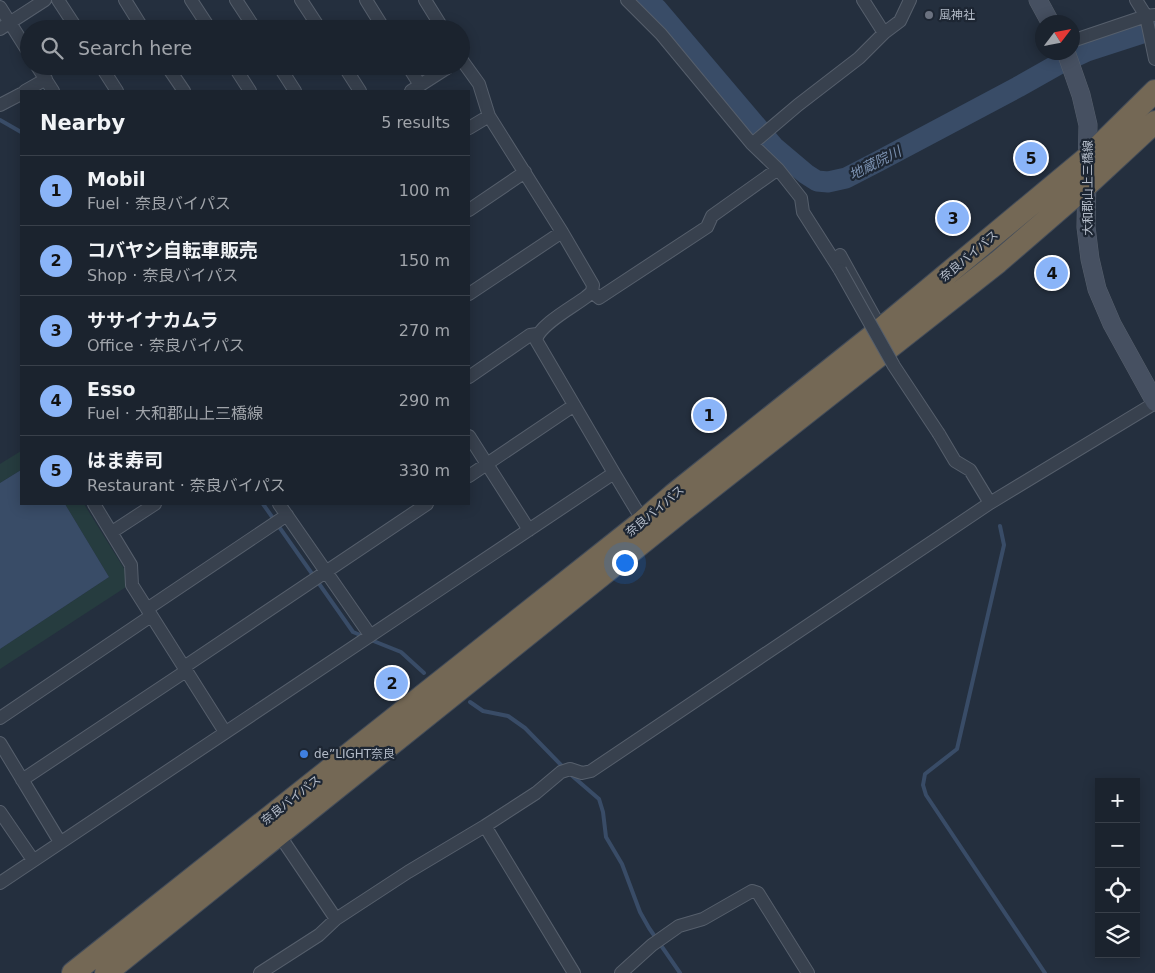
<!DOCTYPE html>
<meta charset="utf-8">
<style>
:root{--surface:#1b232e;--page:#282f3a;--text:#f1f3f6;--muted:#a0a4aa;--line:#39404a;--accent:#8ab4f8}
body{margin:0;font-family:"DejaVu Sans","Noto Sans JP",sans-serif;background:var(--page);color:var(--text)}
.controls{position:absolute;right:15px;bottom:15px;display:grid;overflow:hidden;border-radius:0px;box-shadow:0 2px 12px #0003}
.controls button{width:45px;height:45px;display:grid;place-items:center;padding:0;border:0;border-bottom:1px solid var(--line);background:var(--surface);color:var(--text);font:25px sans-serif}
.compass{position:absolute;left:1035px;top:15px;width:45px;height:45px;border-radius:50%;background:var(--surface);box-shadow:0 2px 12px #0003;rotate:58deg}
.you{position:absolute;left:624px;top:562px;width:18px;height:18px;margin:-12px;border:4px solid #fff;border-radius:50%;background:#1a73e8;box-shadow:0 0 0 8px #1a73e833}
.badge{display:grid;place-items:center;width:32px;height:32px;border-radius:50%;background:var(--accent);color:#111;font-size:16px;font-weight:700}
.pin{position:absolute;translate:-50% -50%;border:2px solid #fff;box-shadow:0 1px 5px #0006}
.list{margin:0;padding:0;list-style:none}
h2{display:flex;justify-content:space-between;align-items:center;height:65px;margin:0;padding:0 20px;font-size:21px}
h2 small{font-size:16px;font-weight:400;color:var(--muted)}
.list li{display:grid;grid-template-columns:32px 1fr auto;gap:15px;align-items:center;box-sizing:border-box;height:70px;padding:0 20px;border-top:1px solid var(--line)}
.list b{display:block;font-size:19px;white-space:nowrap}
.list p{margin:0;font-size:16px;white-space:nowrap;color:var(--muted)}
.list em{font-size:16px;font-style:normal;color:var(--muted)}
.icon{flex:none;width:28px;height:28px;fill:none;stroke:currentColor;stroke-width:2;stroke-linecap:round;stroke-linejoin:round}
.map{position:relative;flex:none;width:1155px;height:973px;overflow:hidden}
.search{position:absolute;background:var(--surface);box-shadow:0 2px 12px #0003;left:20px;top:20px;width:450px;height:55px;display:flex;align-items:center;gap:12px;box-sizing:border-box;padding:0 18px;border-radius:28px;color:var(--muted);font-size:19px}
.panel{position:absolute;background:var(--surface);box-shadow:0 2px 12px #0003;left:20px;top:90px;width:450px;height:415px;border-radius:0px}
.map>svg:first-child{display:block}
.green{fill:#263c3f}
.water{fill:#394c67}
.lines{fill:none;stroke-linecap:round;stroke-linejoin:round}
.stream{stroke:#394c67;stroke-width:4}
.river{stroke:#394c67;stroke-width:21}
.street-casing{stroke:#565f6c;stroke-width:14}
.secondary-casing{stroke:#565f6c;stroke-width:19}
.highway-casing{stroke:#434c59;stroke-width:24}
.street{stroke:#38414e;stroke-width:12}
.secondary{stroke:#465061;stroke-width:18}
.highway{stroke:#746855;stroke-width:22}
.street-bridge-casing{stroke:#565f6c;stroke-width:14;stroke-linecap:butt}
.street-bridge{stroke:#38414e;stroke-width:12}
.worship-dot{fill:#6b7280;stroke:#1d2633;stroke-width:2}
.shop-dot{fill:#3f7fe0;stroke:#1d2633;stroke-width:2}
.labels{text-anchor:middle;dominant-baseline:central;stroke-width:4.5;stroke-linejoin:round;paint-order:stroke}
.poi-label{font-size:12px;fill:#b4bcc9;stroke:#1d2633;text-anchor:start}
.street-label{font-size:12px;fill:#b4bcc9;stroke:#1d2633}
.water-label{font-size:14px;font-style:italic;fill:#7c92b1;stroke:#1d2633}
</style>
<div class="map">
<svg width="1155" height="973" viewBox="0 0 1155 973">
<rect width="100%" height="100%" fill="#242f3e"/>
<path class="green" d="M21,451V470L0,483V464Z
M65,504H84L125,570L126,587L0,669V649L109,577Z"/>
<path class="water" d="M21,470V504H65L109,577L0,649V483Z"/>
<g class="lines">
<path class="stream" d="M0,120L21,132
M263,504L353,632L365,637
M1000,526L1004,545L957,749L925,774L923,785L926,795L1045,973
M371,640L401,652L424,673
M470,702L483,711L508,716L525,728L563,767
M570,774L599,799L603,812L606,837L622,864L640,912L649,928L680,973"/>
<path class="river" d="M647,0L657,9L774,147L806,174L817,181L828,182L846,178L877,162L1018,87L1057,65L1087,51L1155,29"/>
<g class="street-casing">
<path id="street" d="M58,0L77,29
M125,0L143,29
M191,0L210,29
M236,0L255,29
M301,0L320,29
M366,0L384,29
M425,0L443,29
M627,0L661,34L752,144L778,169L801,198L803,212L840,270
M863,0L884,33
M1136,0L1146,16L1155,59
M0,7L29,53
M0,29L45,0
M1072,41L1146,16L1155,15
M461,59L479,84L489,116L562,232L593,285L592,292L586,297C573,307 539,325 536,340L614,473
M37,66L53,91
M101,66L117,91
M167,66L184,91
M234,66L250,91
M279,66L295,91
M344,66L360,91
M408,66L420,85
M25,91L46,79
M411,91L450,66
M0,105L21,94
M469,128L489,116
M752,144L798,105L859,58L884,33L900,21L910,0
M469,210L525,172
M840,255L881,329
M592,292L599,298L707,227L712,216L778,169
M469,294L562,232
M469,377L530,335L537,334
M939,434L955,461L970,470L990,503
M469,436L529,530
M469,476L573,406
M94,504L131,565L132,585L225,732
M279,504L370,635
M112,532L155,504
M147,609L287,515
M184,667L427,504
M0,718L151,616
M0,743L60,842
M22,780L186,671
M0,812L33,860
M485,826L574,973
M278,833L336,919
M0,883L614,473L643,521
M260,973L319,935L336,919L408,872L485,826L536,793L561,772L570,769L582,773L591,771L990,503L1155,403
M621,973L652,945L679,926L703,919L752,891L758,893L808,973"/>
</g>
<g class="secondary-casing">
<path id="secondary" d="M1038,0L1050,22
M1066,52L1081,95L1088,125L1086,227L1090,259L1097,289L1112,324L1155,402"/>
</g>
<g class="highway-casing">
<path id="highway" d="M73,973L643,521L673,495L881,329L1088,157L1155,91
M106,973L683,510L998,262L1086,186L1155,122"/>
</g>
<use href="#street" class="street"/>
<use href="#secondary" class="secondary"/>
<use href="#highway" class="highway"/>
<g class="street-bridge-casing">
<path id="street-bridge" d="M840,270L894,366L939,434"/>
</g>
<use href="#street-bridge" class="street-bridge"/>
</g>
<circle class="worship-dot" cx="929" cy="15" r="5"/>
<circle class="shop-dot" cx="304" cy="754" r="5"/>
<g class="labels">
<g class="poi-label">
<text x="939" y="15">風神社</text>
<text x="314" y="754">de”LIGHT奈良</text>
</g>
<g class="street-label">
<text transform="translate(1088 188) rotate(-90)">大和郡山上三橋線</text>
<text transform="translate(969 256) rotate(-40)">奈良バイパス</text>
<text transform="translate(655 511) rotate(-40)">奈良バイパス</text>
<text transform="translate(291 800) rotate(-38)">奈良バイパス</text>
</g>
<g class="water-label">
<text transform="translate(875 163) rotate(-27)">地蔵院川</text>
</g>
</g>
</svg>
<div class="controls">
<button>+</button>
<button>−</button>
<button><svg class="icon" aria-label="locate" viewBox="0 0 24 24"><circle cx="12" cy="12" r="6"/><path d="M12 2v4M12 18v4M2 12h4M18 12h4"/></svg></button>
<button><svg class="icon" aria-label="layers" viewBox="0 0 24 24"><path d="M12 4l9 5-9 5-9-5zM3 14l9 5 9-5"/></svg></button>
</div>
<svg class="compass" viewBox="-18 -18 36 36"><path d="M0-13l5 13h-10z" fill="#e53935"/><path d="M0 13l5-13h-10z" fill="#a0a4aa"/></svg>
<div class="you"></div>
<div class="pin badge" style="left:709px;top:415px">1</div>
<div class="pin badge" style="left:392px;top:683px">2</div>
<div class="pin badge" style="left:953px;top:218px">3</div>
<div class="pin badge" style="left:1052px;top:273px">4</div>
<div class="pin badge" style="left:1031px;top:158px">5</div>
<div class="search"><svg class="icon" aria-label="search" viewBox="0 0 24 24"><circle cx="10" cy="10" r="6"/><path d="M15 15l6 6"/></svg>Search here</div>
<section class="panel">
<h2>Nearby<small>5 results</small></h2>
<ul class="list">
<li><span class="badge">1</span><div><b>Mobil</b><p>Fuel · 奈良バイパス</p></div><em>100 m</em></li>
<li><span class="badge">2</span><div><b>コバヤシ自転車販売</b><p>Shop · 奈良バイパス</p></div><em>150 m</em></li>
<li><span class="badge">3</span><div><b>ササイナカムラ</b><p>Office · 奈良バイパス</p></div><em>270 m</em></li>
<li><span class="badge">4</span><div><b>Esso</b><p>Fuel · 大和郡山上三橋線</p></div><em>290 m</em></li>
<li><span class="badge">5</span><div><b>はま寿司</b><p>Restaurant · 奈良バイパス</p></div><em>330 m</em></li>
</ul>
</section>
</div>
